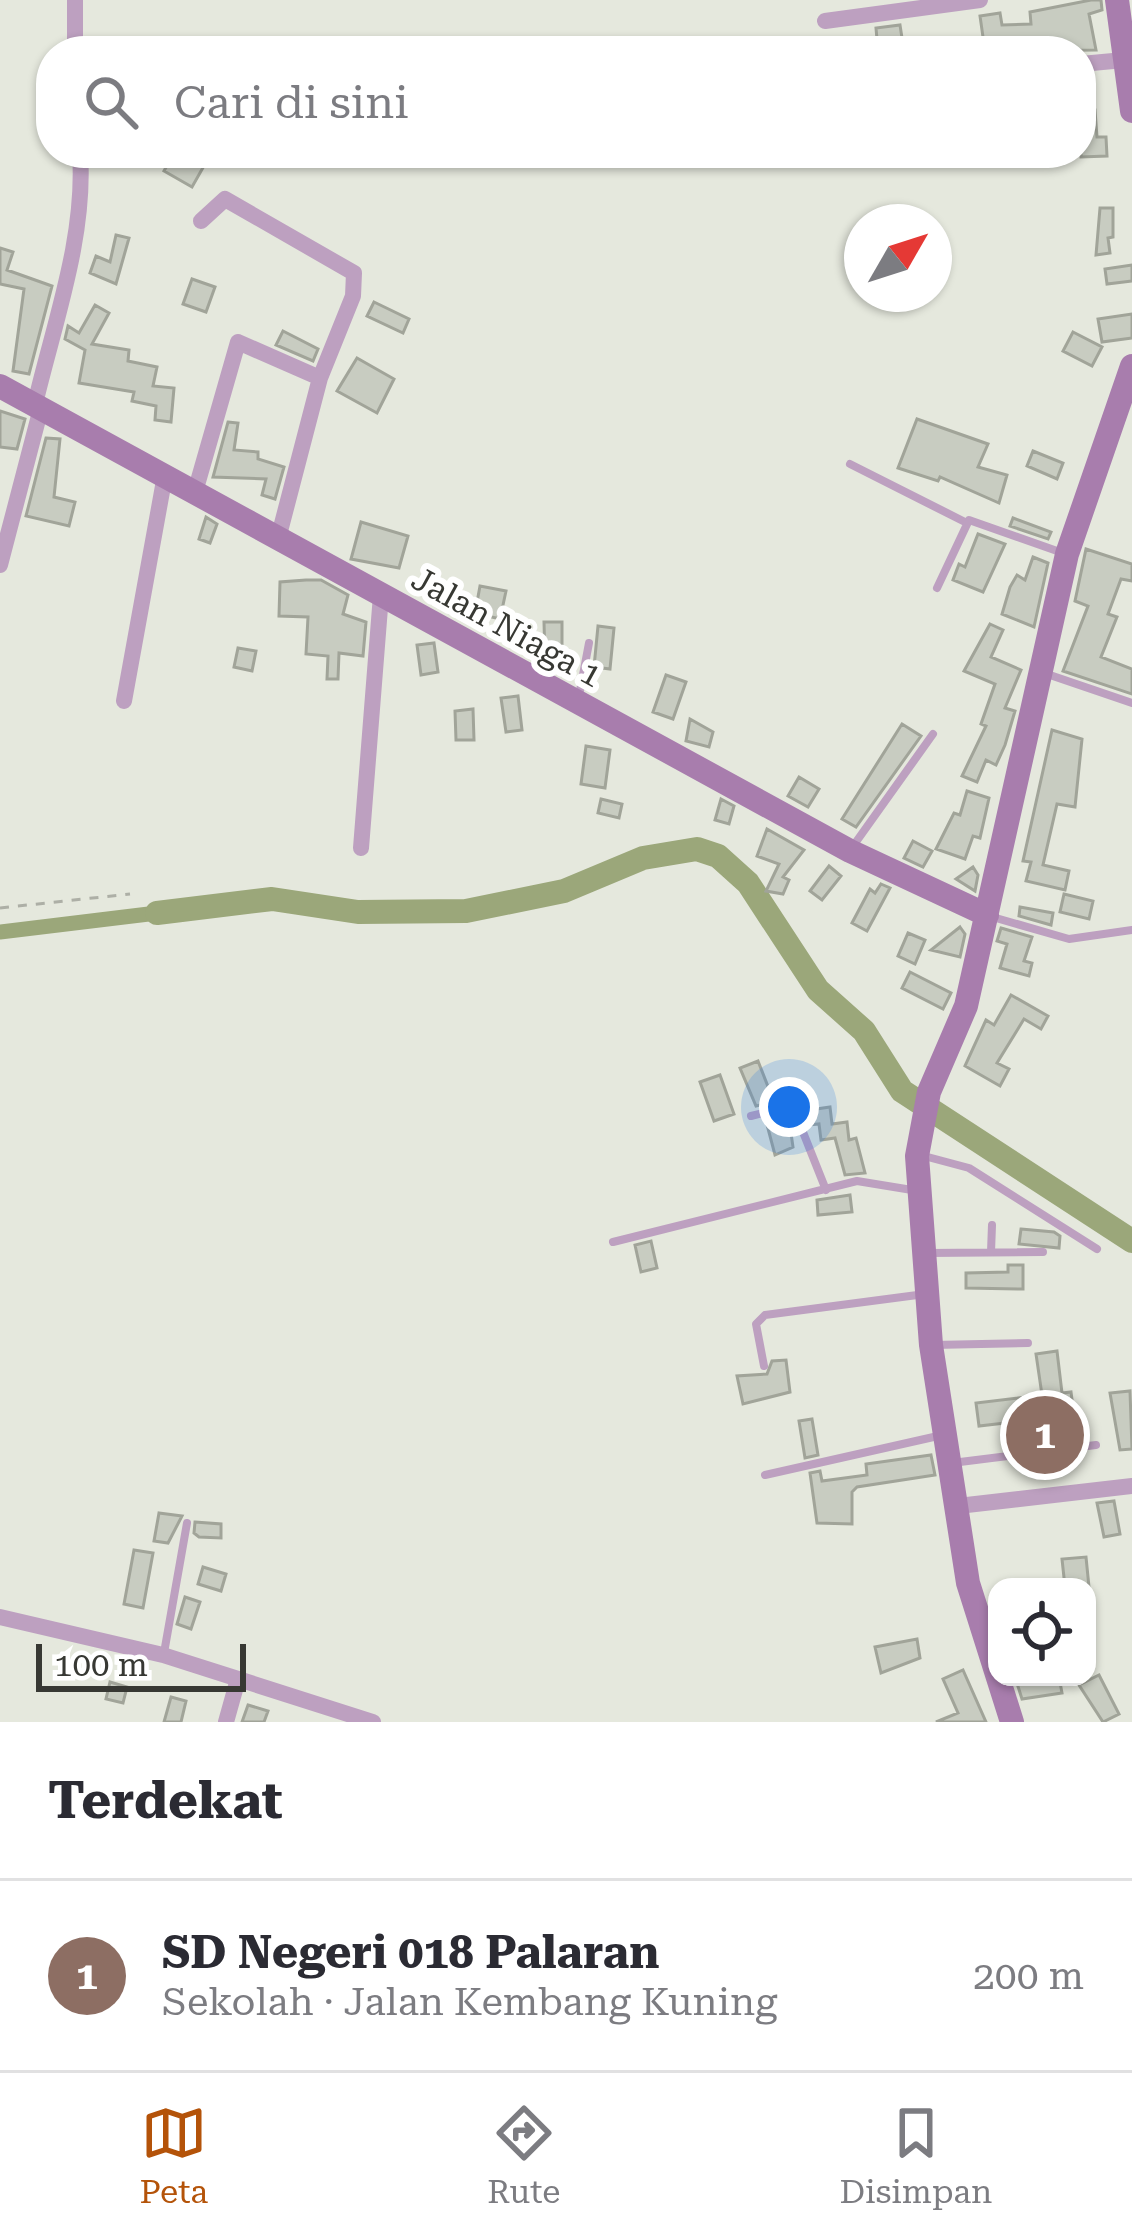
<!DOCTYPE html>
<html lang="id">
<meta charset="utf-8">
<style>
:root{--surface:#fff;--page:#f7f7f7;--text:#2b2b33;--muted:#7c7c81;--line:#e1e1e2;--accent:#b45309}
body{margin:0;font-family:"Roboto Serif",serif;background:var(--page);color:var(--text)}
.controls{position:absolute;right:36px;bottom:36px;display:grid;overflow:hidden;border-radius:24px;box-shadow:0 3px 9px #0004}
.controls button{width:108px;height:108px;display:grid;place-items:center;padding:0;border:0;border-bottom:3px solid var(--line);background:var(--surface);color:var(--text);font:60px sans-serif}
.compass{position:absolute;left:844px;top:204px;width:108px;height:108px;border-radius:50%;background:var(--surface);box-shadow:0 3px 9px #0004;rotate:51deg}
.scale{position:absolute;left:36px;bottom:30px;width:210px;box-sizing:border-box;padding-left:12px;border:6px solid #373833;border-top:0;font-size:33px;line-height:42px;white-space:nowrap;color:#373833;-webkit-text-stroke:9px #fff;paint-order:stroke}
.you{position:absolute;left:789px;top:1107px;width:42px;height:42px;margin:-30px;border:9px solid #fff;border-radius:50%;background:#1a73e8;box-shadow:0 0 0 18px #1a73e833}
.badge{display:grid;place-items:center;width:78px;height:78px;border-radius:50%;background:var(--accent);color:#fff;font-size:39px;font-weight:700}
.pin{position:absolute;translate:-50% -50%;border:6px solid #fff;box-shadow:0 3px 12px #0006}
.list{margin:0;padding:0;list-style:none}
h2{display:flex;justify-content:space-between;align-items:center;height:156px;margin:0;padding:0 48px;font-size:51px}
h2 small{font-size:39px;font-weight:400;color:var(--muted)}
.list li{display:grid;grid-template-columns:78px 1fr auto;gap:36px;align-items:center;box-sizing:border-box;height:192px;padding:0 48px;border-top:3px solid var(--line)}
.list b{display:block;font-size:45px;white-space:nowrap}
.list p{margin:0;font-size:39px;white-space:nowrap;color:var(--muted)}
.list em{font-size:39px;font-style:normal;color:var(--muted)}
.icon{flex:none;width:66px;height:66px;fill:none;stroke:currentColor;stroke-width:2;stroke-linecap:round;stroke-linejoin:round}
.map{position:relative;flex:none;width:1132px;height:1722px;overflow:hidden}
.search{position:absolute;background:var(--surface);box-shadow:0 3px 9px #0004;left:36px;right:36px;top:36px;height:132px;display:flex;align-items:center;gap:30px;box-sizing:border-box;padding:0 42px;border-radius:48px;color:var(--muted);font-size:45px}
.sheet{height:348px;background:var(--surface)}
nav{display:flex;justify-content:space-around;align-items:center;box-sizing:border-box;height:168px;border-top:3px solid var(--line);background:var(--surface);font-size:33px;color:var(--muted)}
nav a{display:grid;justify-items:center;gap:6px}
nav .on{color:var(--accent)}
.map>svg:first-child{display:block}
.lines{fill:none;stroke-linecap:round;stroke-linejoin:round}
.canal{stroke:#9ba77a;stroke-width:15}
.river{stroke:#9ba77a;stroke-width:24}
.building{fill:#c8ccc1;stroke:#a1a499;stroke-width:3}
.path{stroke:#adafa6;stroke-width:3;stroke-dasharray:9 9;stroke-linecap:butt}
.lane{stroke:#bda0c0;stroke-width:8}
.street{stroke:#bda0c0;stroke-width:16}
.secondary{stroke:#a87dad;stroke-width:24}
.labels{text-anchor:middle;dominant-baseline:central;stroke-width:12;stroke-linejoin:round;paint-order:stroke}
.street-label{font-size:33px;fill:#373833;stroke:#fff}
</style>
<div class="map">
<svg width="1132" height="1722" viewBox="0 0 1132 1722">
<rect width="100%" height="100%" fill="#e5e8dd"/>
<g class="lines">
<path class="canal" d="M0,932L157,913"/>
<path class="river" d="M157,913L272,899L358,912L466,911L564,891L643,858L697,849L718,856L748,883L818,990L864,1031L902,1091L1132,1241"/>
</g>
<path class="building" d="M1091,0H1101L1102,10L1089,14L1096,50L985,51L980,16L1000,13L1002,25L1031,24L1030,12Z
M900,25L904,51H878L876,28Z
M1095,110L1097,137H1106L1107,156L1081,157V111Z
M174,153L205,164L192,187L164,171Z
M1100,208H1113V237L1108,238L1110,253L1096,255Z
M116,235L129,238L116,284L90,273L96,256L110,262Z
M0,248L13,252L7,270L52,286L29,374L13,371L24,289L0,284Z
M1132,265V281L1107,284L1105,269Z
M192,279L215,287L206,312L183,304Z
M374,302L409,319L403,333L367,316Z
M95,305L109,313L92,344L129,350L128,361L157,367L153,386L174,388L171,422L155,420L156,406L132,401L134,392L79,383L85,350L65,339L68,326L79,333Z
M1132,314V338L1102,342L1098,319Z
M283,331L318,349L313,361L276,345Z
M1073,332L1102,347L1092,366L1063,351Z
M357,358L394,379L377,413L337,391Z
M0,411L25,419L17,449L0,447Z
M917,419L988,444L978,467L1007,475L999,503L940,477L938,481L898,468Z
M228,422L238,423L234,450L258,452V459L284,467L275,499L262,495L266,479L213,477Z
M46,438L60,439L54,497L75,502L69,526L26,516Z
M1033,451L1063,463L1057,479L1027,466Z
M206,517L217,524L210,543L199,539Z
M1013,518L1051,532L1048,539L1010,526Z
M361,522L408,536L399,568L351,559Z
M978,534L1005,544L983,592L953,580L959,564L965,567Z
M1086,549L1132,564V581L1121,579L1108,614L1117,617L1101,657L1132,669V694L1063,671L1088,606L1075,601Z
M1033,557L1048,563L1034,627L1002,614L1010,587L1017,575L1025,580Z
M306,580H321L348,595L343,614L366,622L363,656L339,653L338,679H327L328,656L306,654L308,617L279,616L280,582Z
M480,586L506,591L500,619L475,613Z
M544,622H562V660H545Z
M990,624L1003,630L991,657L1021,670L1005,708L1015,711L1005,745L996,765L986,760L977,782L962,776L986,726L981,724L995,684L964,671Z
M598,626L614,628L610,669L594,667Z
M434,643L438,672L421,675L417,645Z
M238,648L256,651L252,671L234,667Z
M666,675L686,682L673,719L653,712Z
M518,696L522,730L506,732L501,698Z
M473,709L474,740H456L455,711Z
M690,719L713,732L709,747L686,741Z
M902,724L921,736L856,827L842,819Z
M1052,730L1082,739L1075,807L1057,804L1043,865L1069,871L1065,890L1026,881L1031,862L1023,861Z
M586,746L610,750L605,788L581,784Z
M799,777L819,789L808,807L788,796Z
M967,791L989,798L980,838L973,836L965,859L936,849L954,813L960,815Z
M601,799L622,804L619,818L598,813Z
M721,799L734,806L729,824L715,820Z
M767,829L804,850L783,877L789,880L783,894L766,891L779,864L757,856Z
M913,841L932,851L923,867L904,858Z
M829,866L841,876L822,900L810,891Z
M973,867L978,875L975,891L956,879Z
M881,884L890,888L867,931L852,923L870,889L875,893Z
M1064,894L1093,901L1089,919L1060,912Z
M1020,907L1053,913L1051,925L1019,916Z
M960,927L965,934L960,957L931,950Z
M1001,928L1032,937L1024,961L1032,963L1029,976L1000,968L1007,944L997,941Z
M908,933L925,940L915,964L898,956Z
M910,972L951,993L943,1009L902,988Z
M1011,995L1048,1016L1041,1029L1024,1019L997,1063L1009,1069L1000,1086L965,1066L986,1020L994,1025Z
M758,1061L774,1102L756,1106L740,1068Z
M720,1075L734,1114L714,1121L700,1082Z
M830,1107L832,1124L847,1122L849,1140L856,1138L865,1173L845,1175L835,1138L821,1140L819,1124L809,1125L803,1111Z
M781,1117L789,1119L793,1147L775,1155L766,1121Z
M850,1195L852,1212L818,1215L817,1200Z
M1021,1229L1054,1232L1060,1236L1059,1248L1019,1244Z
M651,1241L657,1268L641,1272L635,1245Z
M1008,1265H1023V1289L966,1288V1273L1008,1272Z
M1057,1351L1062,1393L1071,1392L1074,1415L979,1426L976,1403L1042,1395L1036,1354Z
M786,1360L790,1392L743,1404L737,1376L767,1374L772,1361Z
M1130,1391L1132,1449L1120,1450L1110,1393Z
M812,1419L818,1455L805,1458L799,1421Z
M931,1455L935,1475L857,1487L852,1492V1524L817,1523L810,1473L820,1471L822,1481L867,1475L866,1464Z
M1114,1501L1120,1534L1104,1537L1097,1503Z
M159,1513L182,1516L168,1543L154,1541Z
M195,1522L221,1524V1538L199,1537L194,1533Z
M134,1550L153,1553L143,1608L124,1604Z
M1086,1557L1089,1587H1065L1062,1559Z
M203,1567L226,1574L221,1591L198,1584Z
M185,1597L200,1602L191,1629L177,1624Z
M917,1639L920,1658L881,1673L875,1647Z
M963,1670L986,1722H936L958,1713L943,1679Z
M1099,1675L1119,1714L1103,1722L1079,1685Z
M1015,1677H1059L1062,1693L1022,1699Z
M110,1682L127,1687L123,1703L106,1699Z
M171,1697L186,1701L181,1722H164Z
M248,1705L268,1711L264,1722H242Z"/>
<g class="lines">
<path class="path" d="M0,908L130,894"/>
<path class="lane" d="M850,464L965,522
M937,588L969,520L1060,552
M1044,673L1132,703
M579,696L589,643
M851,849L933,734
M989,916L1069,939L1132,930
M751,1116L783,1108L795,1112L826,1190
M924,1156L969,1168L1097,1249
M613,1242L857,1181L912,1190
M991,1252L992,1225
M928,1253L1043,1252
M933,1345L1028,1343
M764,1366L756,1324L765,1315L925,1294
M952,1463L1096,1445
M765,1475L938,1436
M164,1653L187,1523"/>
<path class="street" d="M825,21L980,0
M75,51V0
M1081,64L1124,60
M201,221L225,199L354,273L353,296L320,378
M35,404C54,323 86,237 80,153
M195,492L238,342L320,378L278,539
M0,565L41,408
M124,701L165,475
M361,848L381,595
M958,1506L1132,1486
M0,1617L163,1655L373,1722
M226,1722L238,1679"/>
<path class="secondary" d="M1117,0L1132,111
M0,386L850,851L987,915
M1012,1722L968,1583L931,1345L917,1156L929,1092L966,1006L1067,554L1132,366"/>
</g>
<g class="labels">
<g class="street-label">
<text transform="translate(507 627) rotate(29)">Jalan Niaga 1</text>
</g>
</g>
</svg>
<div class="controls">
<button><svg class="icon" aria-label="locate" viewBox="0 0 24 24"><circle cx="12" cy="12" r="6"/><path d="M12 2v4M12 18v4M2 12h4M18 12h4"/></svg></button>
</div>
<svg class="compass" viewBox="-18 -18 36 36"><path d="M0-13l5 13h-10z" fill="#e53935"/><path d="M0 13l5-13h-10z" fill="#7c7c81"/></svg>
<div class="scale">100 m</div>
<div class="you"></div>
<div class="pin badge" style="left:1045px;top:1435px;background:#8d6e63">1</div>
<div class="search"><svg class="icon" aria-label="search" viewBox="0 0 24 24"><circle cx="10" cy="10" r="6"/><path d="M15 15l6 6"/></svg>Cari di sini</div>
</div>
<section class="sheet">
<h2>Terdekat<small></small></h2>
<ul class="list">
<li><span class="badge" style="background:#8d6e63">1</span><div><b>SD Negeri 018 Palaran</b><p>Sekolah · Jalan Kembang Kuning</p></div><em>200 m</em></li>
</ul>
</section>
<nav>
<a class="on"><svg class="icon" aria-label="map" viewBox="0 0 24 24"><path d="M3 6l6-2 6 2 6-2v14l-6 2-6-2-6 2zM9 4v14M15 6v14"/></svg>Peta</a>
<a><svg class="icon" aria-label="directions" viewBox="0 0 24 24"><path d="M12 3l9 9-9 9-9-9zM9 14v-3h6M13 9l2 2-2 2"/></svg>Rute</a>
<a><svg class="icon" aria-label="saved" viewBox="0 0 24 24"><path d="M7 4h10v16l-5-4-5 4z"/></svg>Disimpan</a>
</nav>
